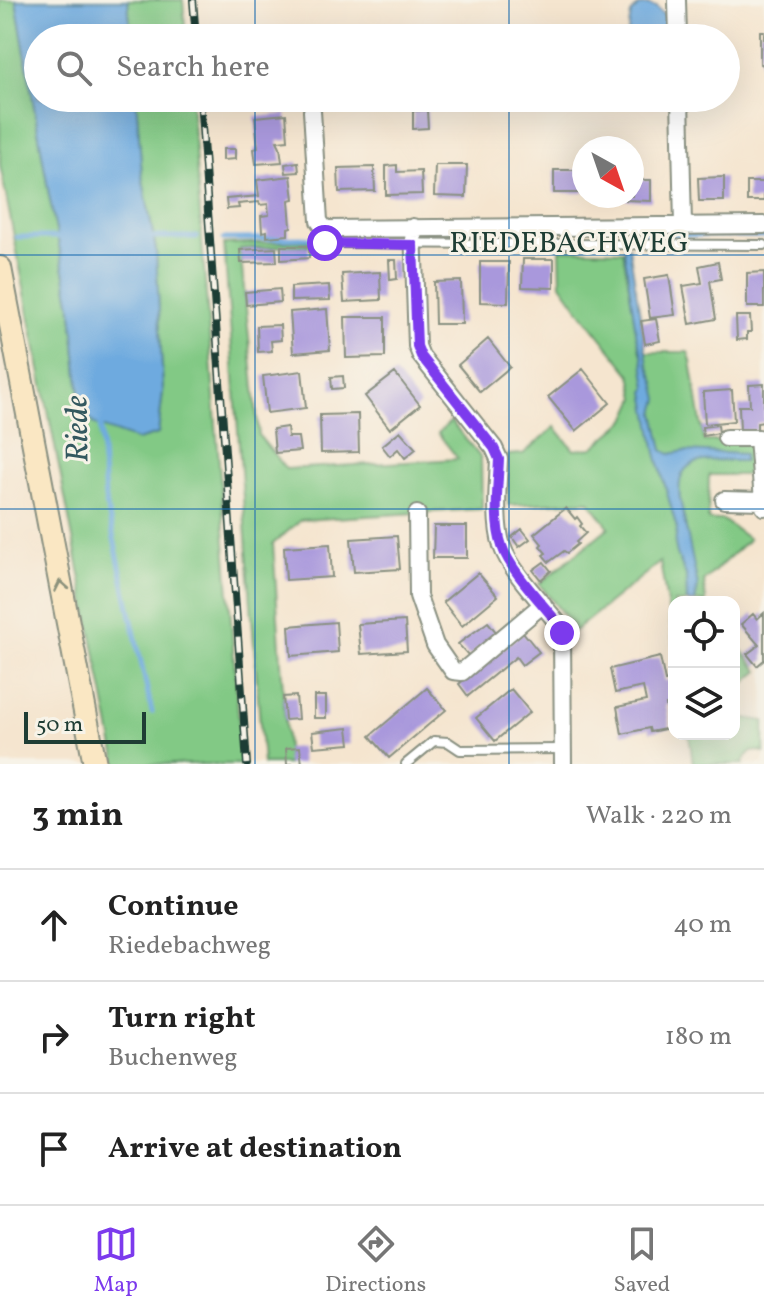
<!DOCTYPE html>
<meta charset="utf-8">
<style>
:root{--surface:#fff;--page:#f2f2f2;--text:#222;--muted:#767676;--line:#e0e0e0;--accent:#7c3aed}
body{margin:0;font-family:Vollkorn,serif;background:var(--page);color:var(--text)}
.controls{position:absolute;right:24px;bottom:24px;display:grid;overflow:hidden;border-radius:16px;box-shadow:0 8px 32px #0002}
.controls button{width:72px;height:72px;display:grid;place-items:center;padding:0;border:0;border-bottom:2px solid var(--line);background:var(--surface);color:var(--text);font:40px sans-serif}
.compass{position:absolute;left:572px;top:136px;width:72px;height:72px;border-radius:50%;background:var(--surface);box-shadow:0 8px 32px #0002;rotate:140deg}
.scale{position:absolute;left:24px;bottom:20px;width:122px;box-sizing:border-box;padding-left:8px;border:4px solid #1f3d34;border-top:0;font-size:22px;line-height:28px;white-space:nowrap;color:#1f3d34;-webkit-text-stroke:6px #f7f3e8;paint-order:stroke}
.stop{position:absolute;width:24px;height:24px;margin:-18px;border:6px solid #7c3aed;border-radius:50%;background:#fff}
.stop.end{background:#7c3aed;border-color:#fff;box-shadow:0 2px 8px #0008}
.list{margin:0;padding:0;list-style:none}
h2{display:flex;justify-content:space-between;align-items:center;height:104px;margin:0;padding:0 32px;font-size:34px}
h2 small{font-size:26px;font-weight:400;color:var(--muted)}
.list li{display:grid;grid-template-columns:52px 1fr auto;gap:24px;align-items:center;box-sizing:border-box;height:112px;padding:0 32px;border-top:2px solid var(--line)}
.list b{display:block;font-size:30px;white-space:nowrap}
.list p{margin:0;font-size:26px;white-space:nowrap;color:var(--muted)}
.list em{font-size:26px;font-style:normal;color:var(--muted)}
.icon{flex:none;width:44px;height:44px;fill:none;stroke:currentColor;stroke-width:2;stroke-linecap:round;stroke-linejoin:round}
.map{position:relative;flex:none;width:764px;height:764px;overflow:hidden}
.search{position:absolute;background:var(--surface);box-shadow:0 8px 32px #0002;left:24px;right:24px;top:24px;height:88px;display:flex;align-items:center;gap:20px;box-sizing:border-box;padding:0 28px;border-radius:44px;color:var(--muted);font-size:30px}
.sheet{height:440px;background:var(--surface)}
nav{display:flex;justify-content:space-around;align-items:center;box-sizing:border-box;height:112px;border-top:2px solid var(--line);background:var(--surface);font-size:22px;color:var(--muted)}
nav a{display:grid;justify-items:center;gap:4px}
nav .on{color:var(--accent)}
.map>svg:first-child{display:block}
.green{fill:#82c985;stroke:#50835c;stroke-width:2}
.water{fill:#6eaadf;stroke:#46748a;stroke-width:2}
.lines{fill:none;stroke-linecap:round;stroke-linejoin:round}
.stream{stroke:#6eaadf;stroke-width:5}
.building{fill:#a998dc}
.service-casing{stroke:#8a9182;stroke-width:12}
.minor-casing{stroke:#8a9182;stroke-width:20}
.secondary-casing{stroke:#8a9182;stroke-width:26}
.service{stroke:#fff;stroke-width:8}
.minor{stroke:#fff;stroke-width:16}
.secondary{stroke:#fae7c3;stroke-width:22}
.rail-casing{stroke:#1f3d34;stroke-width:8}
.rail{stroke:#f7f3e8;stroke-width:5;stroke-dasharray:15;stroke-linecap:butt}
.oneway{stroke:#8c927c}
.route{stroke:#7c3aed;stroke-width:10}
.grid{fill:none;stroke:#1f6fb2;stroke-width:2;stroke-opacity:0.55}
.labels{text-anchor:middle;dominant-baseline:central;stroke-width:6;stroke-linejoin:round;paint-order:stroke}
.street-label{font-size:30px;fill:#1f3d34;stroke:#f7f3e8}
.water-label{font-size:32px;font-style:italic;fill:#33585f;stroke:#f7f3e8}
</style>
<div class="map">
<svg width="764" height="764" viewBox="0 0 764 764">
<rect width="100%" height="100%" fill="#f7f3e8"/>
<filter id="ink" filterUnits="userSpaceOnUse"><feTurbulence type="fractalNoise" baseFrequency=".0125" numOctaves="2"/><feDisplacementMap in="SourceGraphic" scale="16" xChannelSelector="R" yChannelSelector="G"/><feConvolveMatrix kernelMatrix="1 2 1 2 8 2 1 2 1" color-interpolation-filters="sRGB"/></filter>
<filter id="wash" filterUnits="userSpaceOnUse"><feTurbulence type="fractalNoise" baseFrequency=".006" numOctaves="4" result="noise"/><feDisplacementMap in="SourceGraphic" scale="32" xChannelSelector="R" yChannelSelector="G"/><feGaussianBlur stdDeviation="1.8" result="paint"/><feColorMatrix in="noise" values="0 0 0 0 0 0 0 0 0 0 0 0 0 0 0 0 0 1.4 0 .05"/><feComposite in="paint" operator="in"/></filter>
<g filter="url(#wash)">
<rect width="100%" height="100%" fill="#f5e5cf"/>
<path class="green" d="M0,0H16L49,195L72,311L81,408L117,432L137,440L158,434L163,391L156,250L142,175L136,98H191L242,764H117L0,165Z
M128,0H183L186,38H131Z
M312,241V245L240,249L259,436L286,469L458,459L438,433L451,421L481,458L482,509L301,520L273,544L288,764H263L224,244Z
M560,249L623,251L640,352H688L691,361L704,441H735L755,443L754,475H709L708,520H723L749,539L704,581L706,602H674V645L660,562L573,632L572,625L539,584L609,527L589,501L508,505V455L523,454L555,427L574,450L593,448L626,420L636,398L631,375L583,315L561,284Z
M734,641L759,671L734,692L740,717L764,721V753L760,751L750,752L743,762L744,764H693L689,734H734Z"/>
<path class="water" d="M16,0H128L131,38H38V98H136L142,175L156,250L163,391L158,434L137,440L95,425L81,408L72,311L49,195Z
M648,5L656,7L667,18L668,38H627L631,14L638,6Z
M629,247L648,365L655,382L659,399L655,413L663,450L670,454L685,451L744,454V461C710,461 674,452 680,499L698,586L695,602H687L686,575L677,554L675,544L677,529L656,453L645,392L647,388L642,355L636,333L624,248Z"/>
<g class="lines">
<path class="stream" d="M632,234L764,236
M431,236L526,235
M17,237H64
M150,237H197
M338,237H394
M223,239L314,238
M100,422L105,498L152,712"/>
</g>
<g id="blocks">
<path class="building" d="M760,31H764V65L760,64Z
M427,110L428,128L413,129V111Z
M286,114L288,140L277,141L280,147L282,162L256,164L254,149L258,148L255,117Z
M223,149H235V159L223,160Z
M298,162L299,172L286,173L285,164Z
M397,165V172L421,171L422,194L386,195V166Z
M435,165H467L466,197L434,196Z
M374,167L375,191L339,192L338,168Z
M554,170H584V193H554Z
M291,176L294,199L289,200L291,227L288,228V235L267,237V231L262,232L261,216L269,215L268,204L260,205L259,202L238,204L239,208L227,209L226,199L259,196L257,180Z
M724,177V201H699L698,178Z
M632,180H651V201L626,200V196H632Z
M747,182H764V201H747Z
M281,246H309V258L281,260Z
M276,248L277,262L241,263L240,250Z
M523,259H554V288L522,287Z
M389,260H396L397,279L390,280Z
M480,262H509L508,303L480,302Z
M718,262L721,279L710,281L716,319L690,324L683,286L702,283L699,266Z
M380,272L381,300L344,302L342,274Z
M764,272V307H747V273Z
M669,275L675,315L650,318L644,279Z
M461,281L462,324H435L434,282Z
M329,285L330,300L291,301V287Z
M280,289L281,302L246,305L245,292Z
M327,309L330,350L293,353L290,312Z
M736,316H750L751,332H747V339L737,340Z
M345,317H385V357L346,358Z
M656,319L660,341L645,344L641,321Z
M280,325L281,340L271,341L272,351L258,352L257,326Z
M488,339L510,367L480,392L458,365Z
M583,369L610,403L576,431L548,397Z
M302,371L306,408L267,413L263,376Z
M395,373L420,405L390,429L365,396Z
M343,376L344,388L332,389L331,377Z
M764,384V422L757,423V430L740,431L739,406H750L749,385Z
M732,390L734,421L705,424L703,392Z
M358,414L359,452L321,453L320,415Z
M718,425L719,433L703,436L702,427Z
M287,427L288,437H298L300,451L275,453L273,429Z
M400,431L416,449L405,458L398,449L390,456L382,446Z
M566,508L575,519L577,517L582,524L580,526L586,533L576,542L578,544L567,553L564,551L549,562L543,555L546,553L540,546L542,544L534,534Z
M434,526H467V558H433Z
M522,529L530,539L519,547L512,537Z
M397,536L400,569L354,572L351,539Z
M330,544L332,577L286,580L284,547Z
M544,562L551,571L541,580L533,570Z
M478,573L498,596L462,626L443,602Z
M764,613V660L757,666L747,654L759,645L741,624L753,614L757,619Z
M405,621L407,651L361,654L358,624Z
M336,622L338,652L291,656L289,626Z
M488,622L497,633L469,656L458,644Z
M523,632L539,652L522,665L516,657L468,696L459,684Z
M660,657L665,681L671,680L674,696V703L666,705L670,728L650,732L649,728L622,734L617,707L646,701L643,687L615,693L610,669Z
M427,688L446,710L389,758L370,736Z
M511,689L530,712L495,741L476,718Z
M296,696L298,719L285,720L283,697Z
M314,696H326V718H314Z
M348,728L350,744L314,747L312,732Z
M300,747L302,764H287L286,748Z"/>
</g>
</g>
<g filter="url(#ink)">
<use href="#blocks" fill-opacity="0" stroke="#8a9182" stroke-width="2"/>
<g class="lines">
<g class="service-casing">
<path id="service" d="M325,243L764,245
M406,764L434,741L448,742L460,750L563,749"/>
</g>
<g class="minor-casing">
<path id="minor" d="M677,0L678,38
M680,98L683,225
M312,111L319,221L325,229L764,225
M413,227L417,346L421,356L494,448L499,459C498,485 494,521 502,546C510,570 541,602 557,622L562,633L563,764
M726,438H758
M724,500L763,501L764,507
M763,501L758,438L764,439
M417,514L418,596L435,645L453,671L462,672L543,604"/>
</g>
<g class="secondary-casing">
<path id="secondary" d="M0,268L95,764"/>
</g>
<use href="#service" class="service"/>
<use href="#minor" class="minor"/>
<use href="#secondary" class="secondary"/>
<g class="rail-casing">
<path id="rail" d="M193,0L196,38
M200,98L247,764"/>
</g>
<use href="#rail" class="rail"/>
</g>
<defs><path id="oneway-chevron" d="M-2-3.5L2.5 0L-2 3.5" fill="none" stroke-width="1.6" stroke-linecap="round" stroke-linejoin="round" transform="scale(2)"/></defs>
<use class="oneway" href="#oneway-chevron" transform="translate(61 586) rotate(-101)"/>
</g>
<g class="lines" filter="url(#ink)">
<path class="route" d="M325,243L413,245L417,346L421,356L494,448L499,459C498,486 493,520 502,546C510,570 541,602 557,622L562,633"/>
</g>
<path class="grid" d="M255,0V38M509,0V38M255,98V764M509,98V764M0,255H764M0,509H764"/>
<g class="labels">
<g class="street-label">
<text x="569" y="244">RIEDEBACHWEG</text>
</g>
<g class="water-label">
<text transform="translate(79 429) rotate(-91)">Riede</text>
</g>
</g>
</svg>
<div class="controls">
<button><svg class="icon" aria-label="locate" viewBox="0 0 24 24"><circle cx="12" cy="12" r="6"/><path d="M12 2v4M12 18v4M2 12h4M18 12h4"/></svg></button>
<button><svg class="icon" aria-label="layers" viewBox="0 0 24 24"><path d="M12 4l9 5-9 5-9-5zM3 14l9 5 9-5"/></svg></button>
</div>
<svg class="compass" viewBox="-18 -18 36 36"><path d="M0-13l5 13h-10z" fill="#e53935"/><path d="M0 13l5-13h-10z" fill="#767676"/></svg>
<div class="scale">50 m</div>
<div class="stop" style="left:325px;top:243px"></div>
<div class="stop end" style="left:562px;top:633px"></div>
<div class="search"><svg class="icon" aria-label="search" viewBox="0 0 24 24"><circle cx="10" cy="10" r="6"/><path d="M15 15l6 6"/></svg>Search here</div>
</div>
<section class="sheet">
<h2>3 min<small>Walk · 220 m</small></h2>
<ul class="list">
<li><svg class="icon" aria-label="ahead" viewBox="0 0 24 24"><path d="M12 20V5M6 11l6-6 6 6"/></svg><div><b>Continue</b><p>Riedebachweg</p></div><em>40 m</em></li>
<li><svg class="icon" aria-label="right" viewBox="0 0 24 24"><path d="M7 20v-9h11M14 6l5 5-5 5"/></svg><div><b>Turn right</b><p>Buchenweg</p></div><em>180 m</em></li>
<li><svg class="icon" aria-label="arrive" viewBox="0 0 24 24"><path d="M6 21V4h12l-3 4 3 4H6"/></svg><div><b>Arrive at destination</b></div></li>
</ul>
</section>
<nav>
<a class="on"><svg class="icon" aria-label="map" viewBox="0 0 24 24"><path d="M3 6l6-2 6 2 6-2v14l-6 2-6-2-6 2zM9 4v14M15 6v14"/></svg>Map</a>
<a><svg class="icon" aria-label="directions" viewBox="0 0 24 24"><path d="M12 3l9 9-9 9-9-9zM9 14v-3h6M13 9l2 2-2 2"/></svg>Directions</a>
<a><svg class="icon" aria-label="saved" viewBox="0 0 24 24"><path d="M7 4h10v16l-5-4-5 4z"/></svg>Saved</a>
</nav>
